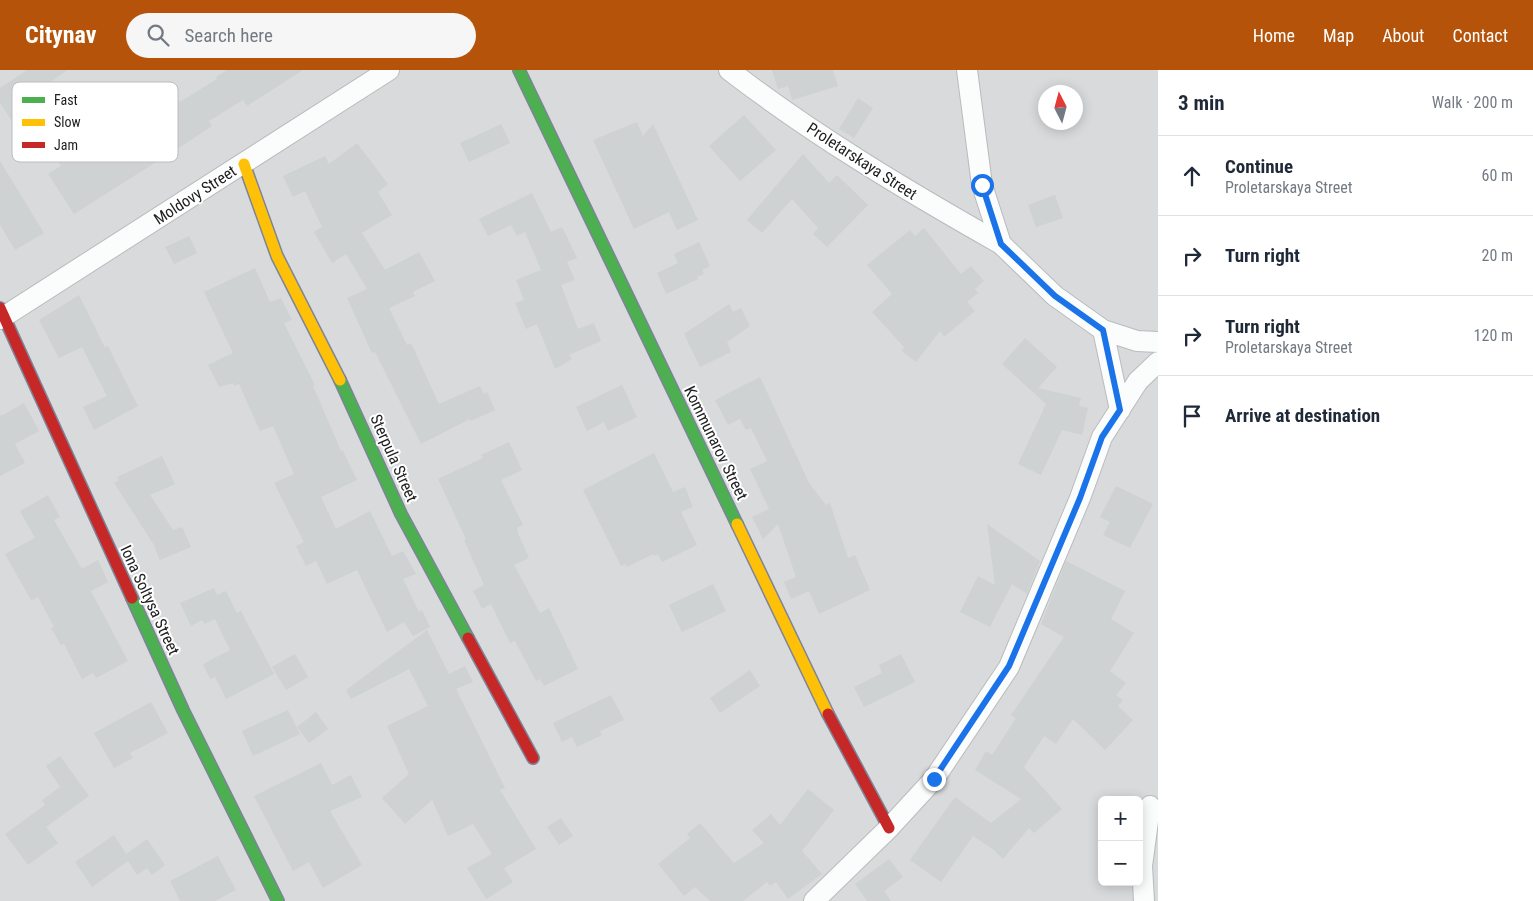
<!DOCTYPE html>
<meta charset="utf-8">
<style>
:root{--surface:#fff;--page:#f6f6f7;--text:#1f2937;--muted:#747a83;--line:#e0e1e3;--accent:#b45309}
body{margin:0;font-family:"Roboto Condensed",sans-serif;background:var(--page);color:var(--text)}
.controls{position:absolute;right:15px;bottom:15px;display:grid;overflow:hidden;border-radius:8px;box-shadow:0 2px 12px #0003}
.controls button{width:45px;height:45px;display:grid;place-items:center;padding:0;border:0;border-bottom:1px solid var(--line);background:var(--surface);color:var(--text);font:25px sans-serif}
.compass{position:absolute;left:1038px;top:15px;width:45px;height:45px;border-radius:50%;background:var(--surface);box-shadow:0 2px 12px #0003;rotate:354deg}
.stop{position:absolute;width:15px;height:15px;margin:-11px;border:4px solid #1a73e8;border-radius:50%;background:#fff}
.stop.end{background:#1a73e8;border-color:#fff;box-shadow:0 1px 5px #0008}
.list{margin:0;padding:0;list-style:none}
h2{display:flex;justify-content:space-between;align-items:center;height:65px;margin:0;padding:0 20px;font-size:21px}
h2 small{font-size:16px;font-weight:400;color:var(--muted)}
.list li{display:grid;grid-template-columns:32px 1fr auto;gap:15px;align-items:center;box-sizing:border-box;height:80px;padding:0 20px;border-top:1px solid var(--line)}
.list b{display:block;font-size:19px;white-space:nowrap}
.list p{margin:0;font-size:16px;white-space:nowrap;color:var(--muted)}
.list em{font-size:16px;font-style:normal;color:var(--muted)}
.icon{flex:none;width:28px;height:28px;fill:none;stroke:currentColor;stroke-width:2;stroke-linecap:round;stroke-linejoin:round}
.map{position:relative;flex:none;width:1158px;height:831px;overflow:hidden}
header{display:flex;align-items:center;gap:30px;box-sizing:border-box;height:70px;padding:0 25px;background:var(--accent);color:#fff}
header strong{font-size:24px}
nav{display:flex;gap:28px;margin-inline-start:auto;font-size:18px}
.search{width:350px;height:45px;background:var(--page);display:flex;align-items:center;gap:12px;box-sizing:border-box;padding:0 18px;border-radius:28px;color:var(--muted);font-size:19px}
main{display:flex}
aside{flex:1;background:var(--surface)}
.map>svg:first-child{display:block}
.residential{fill:#d8dadc;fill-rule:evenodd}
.building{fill:#ced2d3}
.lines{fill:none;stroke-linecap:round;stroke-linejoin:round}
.street-casing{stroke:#babbbd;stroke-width:22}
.fast-casing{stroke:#7e8498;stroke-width:14}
.slow-casing{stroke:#7e8498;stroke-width:14}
.jam-casing{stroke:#7e8498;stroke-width:14}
.street{stroke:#fbfcfc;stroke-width:20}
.fast{stroke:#4caf50;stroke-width:11}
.slow{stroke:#ffc107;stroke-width:11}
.jam{stroke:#c62828;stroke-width:11}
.route{stroke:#1a73e8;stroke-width:6}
.labels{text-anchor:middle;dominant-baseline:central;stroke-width:4;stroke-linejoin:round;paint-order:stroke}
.street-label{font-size:16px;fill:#1e1e1e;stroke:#fff}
.key{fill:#fff;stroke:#bcbcbc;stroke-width:1}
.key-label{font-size:14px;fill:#1e1e1e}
</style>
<header>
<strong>Citynav</strong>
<div class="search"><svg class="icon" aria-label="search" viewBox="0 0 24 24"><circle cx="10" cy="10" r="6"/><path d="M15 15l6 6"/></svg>Search here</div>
<nav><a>Home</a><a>Map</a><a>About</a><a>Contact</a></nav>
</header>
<main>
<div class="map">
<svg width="1158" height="831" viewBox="0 0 1158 831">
<rect width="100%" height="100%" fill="#e7eaed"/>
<path class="residential" d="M0,0H1158V831H0ZM1046,22H1076V52H1046ZM1102,730H1139V812H1102Z"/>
<path class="building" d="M27,0H67L37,22L45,33L14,54L0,33V18Z
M227,0H303L247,36L243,30L209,51L212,56L191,70L74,144L48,104L61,96L58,92L66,86L60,78L94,59L106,80L162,45L154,33L173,21L180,32L217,9L216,7Z
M772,0H833L838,16L792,30L788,16L778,19Z
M858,28L873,38L854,68L839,59Z
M744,45L776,80L740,111L709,76Z
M637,52L643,66L653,54L698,150L677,160L669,142L634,159L593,70Z
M501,54L510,73L469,92L460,73Z
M357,73L388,114L378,122L392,145L362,163L385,200L419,182L435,211L413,222L415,226L389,238L407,275L411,273L439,334L480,316L484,324L487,322L495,340L471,351L470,349L421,374L375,282L372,283L347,228L367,219L346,184L332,193L314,162L322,157L305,121L293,127L283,106L325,86L329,94Z
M803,84L829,113L837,105L868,135L827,177L813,164L818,158L792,129L762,163L747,150Z
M0,91L44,163L15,180L0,155Z
M532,123L551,162L562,157L577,188L567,192L575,210L561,215L578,259L594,253L601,271L569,285L572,289L555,299L537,254L526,259L515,233L524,230L516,210L541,200L525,162L517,166L511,155L488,166L479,149Z
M1055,125L1063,148L1036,157L1028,135Z
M924,158L961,204L971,196L984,211L975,219L978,223L967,232L975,241L944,267L940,261L916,292L902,281L904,277L872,242L892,224L867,195L910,160L915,166Z
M189,166L197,183L174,194L165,177Z
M699,172L710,196L702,200L704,204L697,207L698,209L666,224L657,203L678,193L674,184Z
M255,198L270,232L281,228L292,250L284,253L315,315L313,316L341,381H343L357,410L321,427L336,459L370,441L392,486L403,481L416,504L403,509L419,542L422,540L430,557L413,566L404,552L387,562L357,500L327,514L316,491L306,496L296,476L304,472L274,413L294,404L273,356L260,361L239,314L235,316L233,313L219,317L208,295L233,283L204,222Z
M79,225L105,278L108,276L138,336L94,360L83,337L107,326L82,277L59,288L39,250Z
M729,234L733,242L741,238L750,256L727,272L731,282L700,297L684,264Z
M1025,268L1057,297L1038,318L1081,328L1079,336L1088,338L1082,365L1062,360L1041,405L1018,394L1046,334L1002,294Z
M760,307L809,413L826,435L830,433L848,488L855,485L870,520L819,544L809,521L791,529L784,512L796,507L778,454L763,469L752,447L769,439L750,399L767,391L751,358L746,360L740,349L728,355L715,330Z
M622,315L637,347L608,361L604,352L587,361L576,337Z
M24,333L39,361L15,374L25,393L0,406V344L1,346Z
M509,372L522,400L501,410L523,455L517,458L518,463L529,488L514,495L540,543L549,538L578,599L544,616L540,609L536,611L515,571L510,573L491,534L482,539L473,521L484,515L464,470L466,469L438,409L483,388L481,385Z
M654,383L673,422L685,417L693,437L681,442L697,475L662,492L658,484L654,486L653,484L627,497L625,494L621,496L583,420Z
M162,386L175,414L150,425L173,460L182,457L191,477L160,490L154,475L114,413L119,410L117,407Z
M1116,416L1153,434L1130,478L1103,465L1110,452L1100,447Z
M48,425L60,447L54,450L82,499L98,490L108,512L91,521L128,591L96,608L93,603L82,609L64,574L61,575L51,558L54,557L38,527L31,530L5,484L35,468L20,441Z
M987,454L1040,491L1027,524L1012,514L990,557L960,542L978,506L995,515Z
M1066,491L1125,521L1111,549L1134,563L1110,601L1126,613L1116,625L1123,630L1118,636L1133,650L1105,680L1073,649L1056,674L1044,666L1024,697L1062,739L1034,763L1029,758L1003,789L994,780L973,766L941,812L910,790L955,727L991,753L1021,729L975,700L986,681L992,685L1016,648L1011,645L1064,567L1041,554Z
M713,514L726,541L682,562L669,535Z
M214,518L217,525L226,521L237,543L241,541L274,604L226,629L215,607L210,609L203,594L230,580L215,549L204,554L202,550L191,556L180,533Z
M427,560L449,604L465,596L473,612L456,619L505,718L500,720L536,779L504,798L513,812L486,829L467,798L492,784L473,754L448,766L432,730L405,754L382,728L409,704L387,656L428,636L409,599L351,629L346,620Z
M295,584L308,607L286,620L272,597Z
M901,584L915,612L864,637L854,617L882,603L879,595Z
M750,600L760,616L720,643L710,628Z
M611,625L624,650L600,661L602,665L577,677L572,667L562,672L553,653Z
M151,632L168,663L130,683L133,688L114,698L94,663Z
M288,640L300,664L253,686L242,661Z
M316,642L328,659L309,673L297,657Z
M60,686L89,726L46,757L58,773L28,795L5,764L45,735L42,730L60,717L46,696Z
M321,693L332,715L351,705L362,727L330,741L362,795L323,818L309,792L293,801L254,726Z
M808,719L834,740L802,781L822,804L788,829L776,812L770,816L767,812L743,831H710L695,817L684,826L658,794L690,768L687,764L700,753L734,793L764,773L752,760L771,744L780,755Z
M561,748L573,766L559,775L547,757Z
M114,765L126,784L147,769L165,795L152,805L147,798L137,805L128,791L92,817L75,792Z
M218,786L236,820L215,831H180L170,811Z
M889,789L903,807L884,821L891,831H867L855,814Z"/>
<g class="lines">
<g class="street-casing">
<path id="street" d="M729,0C815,66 907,121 1001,174
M967,0L982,115L1001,174L1055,226L1103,260L1137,271L1158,272
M0,249L389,0
M1103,260L1120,340
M814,831L889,758L934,709L1009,597L1080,428L1102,367L1138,311L1158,292
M1144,831L1142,796L1150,736"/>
</g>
<g class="fast-casing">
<path id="fast" d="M519,0L737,454
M340,310L401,444L468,568
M132,528L183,640L278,831"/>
</g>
<g class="slow-casing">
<path id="slow" d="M244,94L277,186L340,310
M737,454L828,644"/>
</g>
<g class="jam-casing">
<path id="jam" d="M0,238L132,528
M468,568L533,688
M828,644L889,758"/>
</g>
<use href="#street" class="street"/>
<use href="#fast" class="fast"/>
<use href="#slow" class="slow"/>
<use href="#jam" class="jam"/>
</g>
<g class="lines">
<path class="route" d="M934,709L1009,596L1080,428L1102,367L1120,340L1103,260L1055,226L1001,174L982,115"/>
</g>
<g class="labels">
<g class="street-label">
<text transform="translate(862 91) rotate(33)">Proletarskaya Street</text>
<text transform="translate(195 125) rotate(-33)">Moldovy Street</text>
<text transform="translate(716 373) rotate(64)">Kommunarov Street</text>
<text transform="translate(394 388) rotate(66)">Sterpula Street</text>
<text transform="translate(150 530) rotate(65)">Iona Soltysa Street</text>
</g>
</g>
<rect x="12" y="12" width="166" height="80" rx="8" class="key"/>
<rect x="22" y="27" width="23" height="6" fill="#4caf50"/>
<rect x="22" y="49" width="23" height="7" fill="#ffc107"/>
<rect x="22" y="72" width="23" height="6" fill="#c62828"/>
<g class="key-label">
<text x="54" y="35">Fast</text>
<text x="54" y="57">Slow</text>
<text x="54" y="80">Jam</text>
</g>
</svg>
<div class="controls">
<button>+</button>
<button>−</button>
</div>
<svg class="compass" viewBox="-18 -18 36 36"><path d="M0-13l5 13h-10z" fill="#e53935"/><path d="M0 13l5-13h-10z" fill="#747a83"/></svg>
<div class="stop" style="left:982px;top:115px"></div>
<div class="stop end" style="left:934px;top:709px"></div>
</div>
<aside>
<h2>3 min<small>Walk · 200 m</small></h2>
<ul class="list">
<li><svg class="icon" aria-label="ahead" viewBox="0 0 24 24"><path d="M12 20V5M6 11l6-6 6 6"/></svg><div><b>Continue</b><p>Proletarskaya Street</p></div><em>60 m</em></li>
<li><svg class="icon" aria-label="right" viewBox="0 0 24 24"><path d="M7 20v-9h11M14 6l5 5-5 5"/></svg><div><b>Turn right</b></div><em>20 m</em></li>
<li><svg class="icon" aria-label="right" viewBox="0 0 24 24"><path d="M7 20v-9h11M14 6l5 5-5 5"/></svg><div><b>Turn right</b><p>Proletarskaya Street</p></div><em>120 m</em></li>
<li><svg class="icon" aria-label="arrive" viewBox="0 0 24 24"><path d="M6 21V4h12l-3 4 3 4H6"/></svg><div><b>Arrive at destination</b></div></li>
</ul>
</aside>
</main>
